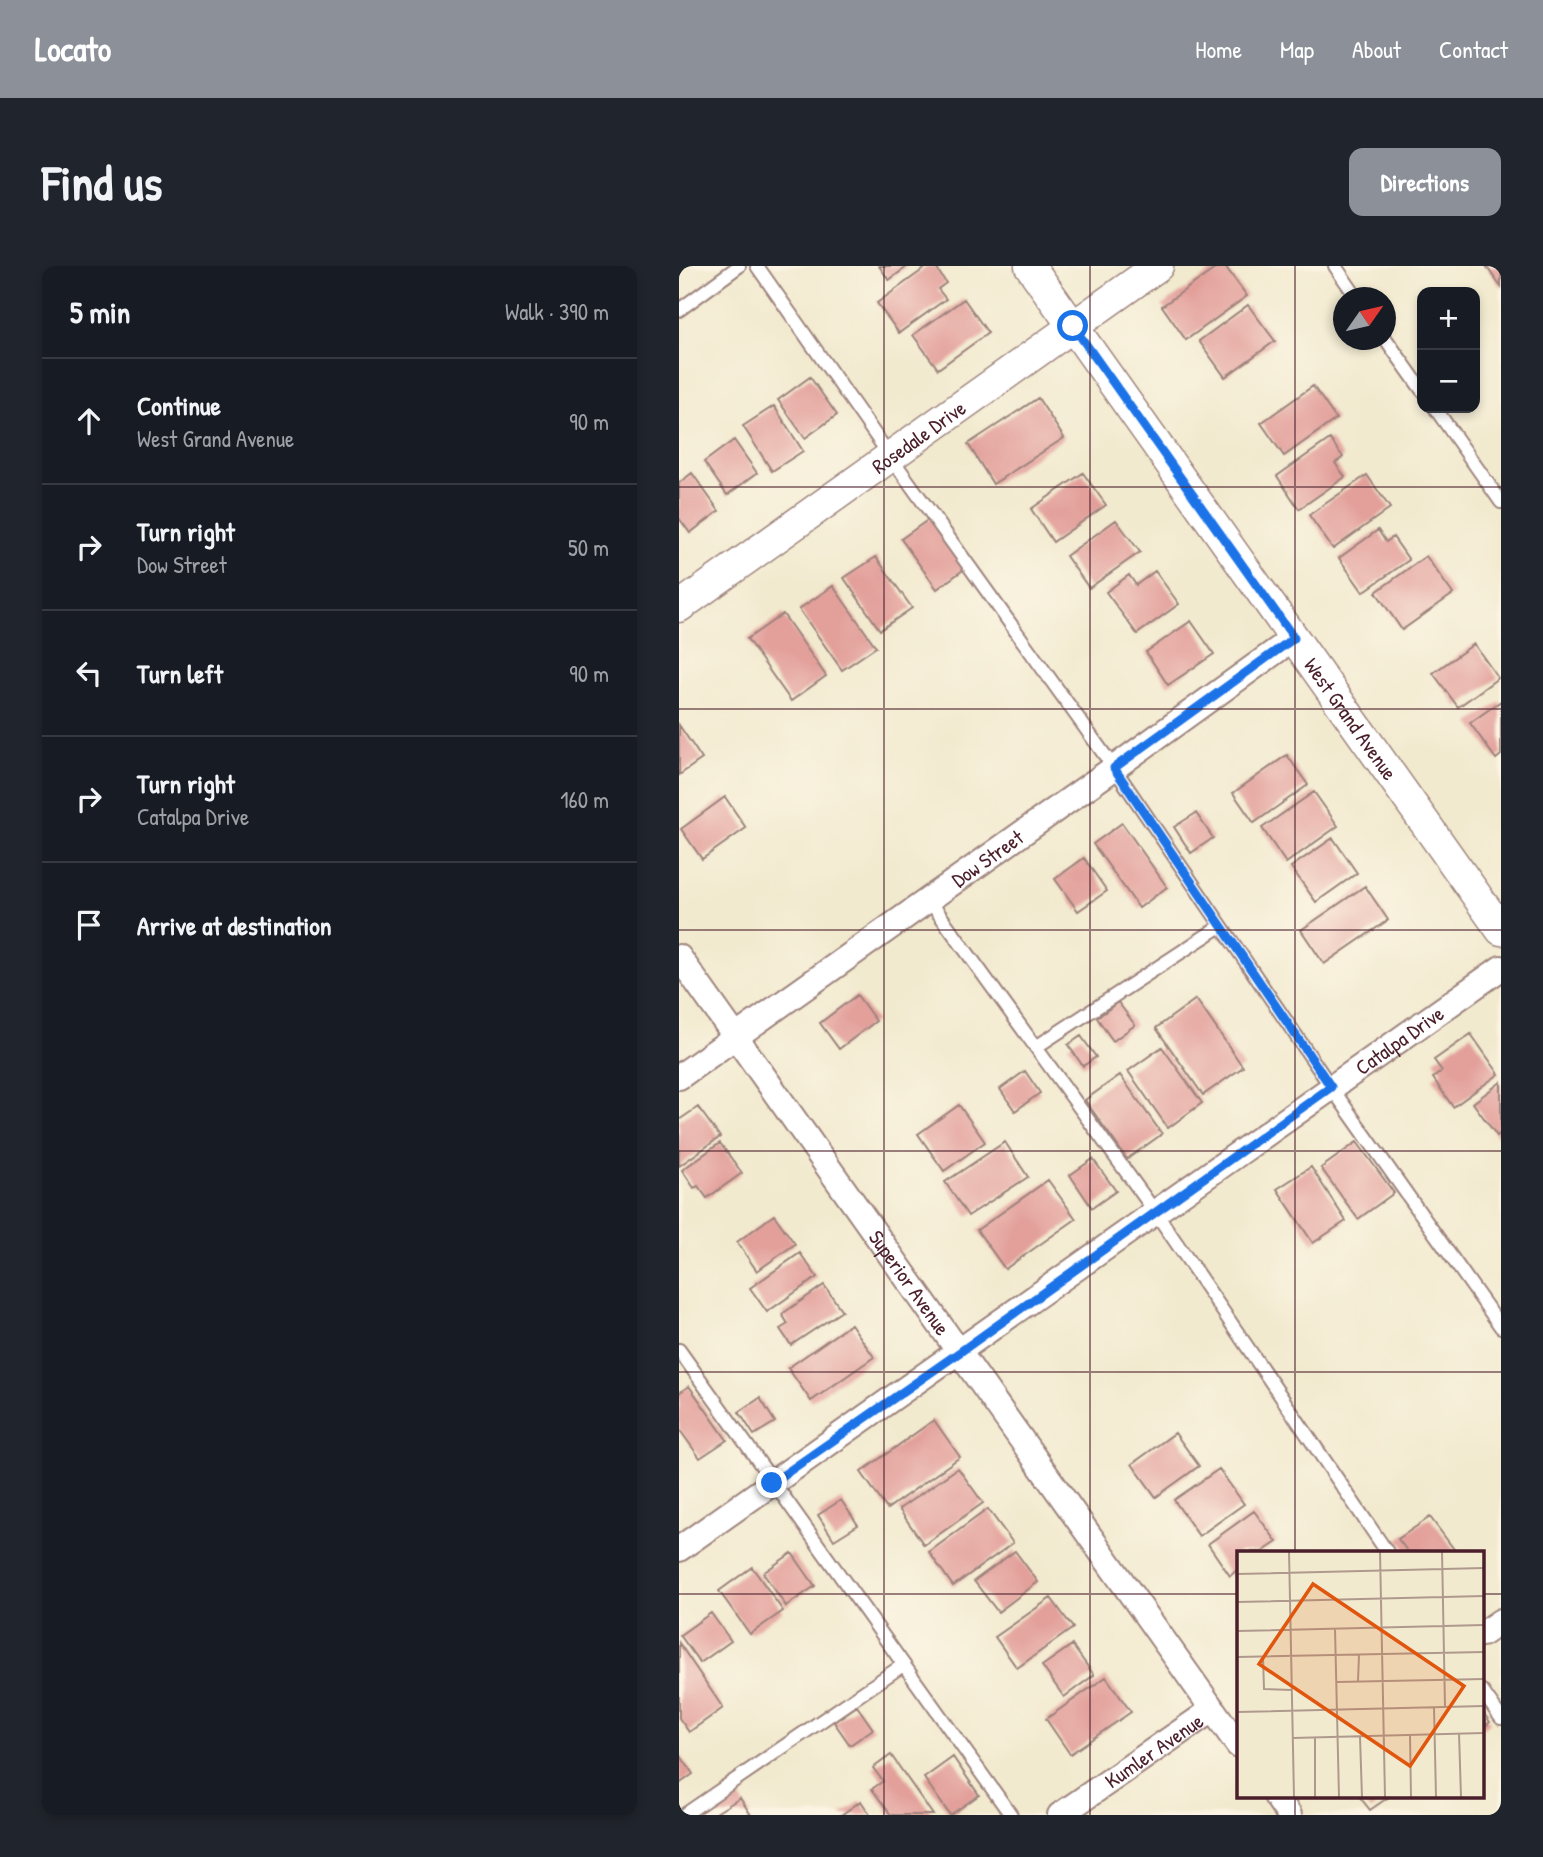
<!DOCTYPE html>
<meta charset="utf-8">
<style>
:root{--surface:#171b24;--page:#20242c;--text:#f1f3f6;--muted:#9ea1a6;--line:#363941;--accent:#8c9099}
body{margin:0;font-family:"Patrick Hand",sans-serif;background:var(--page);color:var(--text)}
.controls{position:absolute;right:21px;top:21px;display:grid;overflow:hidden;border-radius:14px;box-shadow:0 4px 10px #0003}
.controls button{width:63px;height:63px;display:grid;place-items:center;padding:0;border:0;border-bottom:2px solid var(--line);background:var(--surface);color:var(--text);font:35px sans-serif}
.compass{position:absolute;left:654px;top:21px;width:63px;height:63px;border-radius:50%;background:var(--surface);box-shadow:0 4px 10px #0003;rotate:56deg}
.stop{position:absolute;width:21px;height:21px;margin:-16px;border:5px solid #1a73e8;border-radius:50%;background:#fff}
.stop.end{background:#1a73e8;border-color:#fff;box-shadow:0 2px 7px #0008}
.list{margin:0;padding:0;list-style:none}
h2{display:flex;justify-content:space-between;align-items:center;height:91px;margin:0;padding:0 28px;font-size:30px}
h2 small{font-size:23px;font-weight:400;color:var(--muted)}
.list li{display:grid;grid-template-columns:46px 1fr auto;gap:21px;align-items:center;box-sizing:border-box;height:126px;padding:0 28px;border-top:2px solid var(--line)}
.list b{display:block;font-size:26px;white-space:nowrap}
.list p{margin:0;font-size:23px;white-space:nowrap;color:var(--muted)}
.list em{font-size:23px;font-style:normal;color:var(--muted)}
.icon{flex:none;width:38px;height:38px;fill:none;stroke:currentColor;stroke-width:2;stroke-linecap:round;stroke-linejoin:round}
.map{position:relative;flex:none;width:822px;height:1549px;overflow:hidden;border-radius:14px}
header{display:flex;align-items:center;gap:42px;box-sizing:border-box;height:98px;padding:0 35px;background:var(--accent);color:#fff}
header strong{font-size:33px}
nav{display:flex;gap:38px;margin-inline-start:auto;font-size:24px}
.intro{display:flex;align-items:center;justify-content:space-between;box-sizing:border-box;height:168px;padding:0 42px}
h1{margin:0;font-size:49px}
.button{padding:18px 32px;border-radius:14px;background:var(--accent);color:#fff;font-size:24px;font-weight:700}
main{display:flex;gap:42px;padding:0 42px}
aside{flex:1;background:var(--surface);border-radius:14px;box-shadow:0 4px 10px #0003}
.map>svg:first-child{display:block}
.building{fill:#e3a09b}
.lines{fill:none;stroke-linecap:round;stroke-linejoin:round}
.service-casing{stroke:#9e847d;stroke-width:16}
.minor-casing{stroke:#9e847d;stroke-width:28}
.tertiary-casing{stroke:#9e847d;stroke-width:33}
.service{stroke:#fff;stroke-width:12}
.minor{stroke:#fff;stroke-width:24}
.tertiary{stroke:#fff;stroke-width:30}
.route{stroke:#1a73e8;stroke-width:9}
.grid{fill:none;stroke:#4a1f2b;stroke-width:2;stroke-opacity:0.55}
.labels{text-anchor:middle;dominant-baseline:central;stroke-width:7;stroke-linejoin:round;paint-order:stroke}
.street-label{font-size:21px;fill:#4a1f2b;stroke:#fcf5e5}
.inset-road{fill:none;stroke:#af998d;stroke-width:2}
.view{fill:#e0560e;fill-opacity:0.15;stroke:#e0560e;stroke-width:3.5}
.inset-edge{fill:none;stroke:#4a1f2b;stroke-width:3.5}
</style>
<header>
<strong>Locato</strong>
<nav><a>Home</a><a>Map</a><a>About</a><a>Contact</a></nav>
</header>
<div class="intro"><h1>Find us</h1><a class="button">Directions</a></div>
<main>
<aside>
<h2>5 min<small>Walk · 390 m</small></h2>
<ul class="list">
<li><svg class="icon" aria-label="ahead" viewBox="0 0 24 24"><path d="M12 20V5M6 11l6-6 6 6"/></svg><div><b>Continue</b><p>West Grand Avenue</p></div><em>90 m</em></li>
<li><svg class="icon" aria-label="right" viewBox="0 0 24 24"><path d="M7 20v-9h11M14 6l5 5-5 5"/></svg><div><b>Turn right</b><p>Dow Street</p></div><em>50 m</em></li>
<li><svg class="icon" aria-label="left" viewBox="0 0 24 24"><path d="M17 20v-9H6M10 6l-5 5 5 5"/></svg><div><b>Turn left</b></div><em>90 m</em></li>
<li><svg class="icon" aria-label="right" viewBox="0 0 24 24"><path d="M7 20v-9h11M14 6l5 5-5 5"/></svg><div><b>Turn right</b><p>Catalpa Drive</p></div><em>160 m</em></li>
<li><svg class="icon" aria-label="arrive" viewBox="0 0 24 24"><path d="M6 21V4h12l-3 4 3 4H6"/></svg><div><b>Arrive at destination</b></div></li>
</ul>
</aside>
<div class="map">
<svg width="822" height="1549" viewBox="0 0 822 1549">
<rect width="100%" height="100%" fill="#fcf5e5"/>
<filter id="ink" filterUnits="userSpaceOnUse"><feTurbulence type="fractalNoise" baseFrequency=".0143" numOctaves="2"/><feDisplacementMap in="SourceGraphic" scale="14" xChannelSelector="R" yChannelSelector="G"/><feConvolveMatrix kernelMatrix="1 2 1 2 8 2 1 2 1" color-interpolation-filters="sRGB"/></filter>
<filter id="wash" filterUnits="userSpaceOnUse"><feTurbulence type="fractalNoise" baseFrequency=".00686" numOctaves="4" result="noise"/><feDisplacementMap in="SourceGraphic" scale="28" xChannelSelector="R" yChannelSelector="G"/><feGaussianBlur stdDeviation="1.57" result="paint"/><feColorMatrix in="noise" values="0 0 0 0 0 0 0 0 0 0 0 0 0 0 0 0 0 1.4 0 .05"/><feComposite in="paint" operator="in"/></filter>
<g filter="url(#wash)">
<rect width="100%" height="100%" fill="#f2eacf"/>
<g id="blocks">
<path class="building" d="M200,0H229L210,14Z
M249,0H256L267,17L259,23L267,33L220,67L198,37Z
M540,0H546L568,30L507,74L483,40Z
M807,0H822V21Z
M285,33L309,67L259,103L234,69Z
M569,39L596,75L546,111L520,75Z
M131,111L158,149L126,172L99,134Z
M634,120L657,153L605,190L582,157Z
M359,132L385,172L314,218L289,178Z
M95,140L124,185L93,205L64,160Z
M651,173L664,191L656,197L666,211L620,243L598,210Z
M55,174L78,207L48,229L25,196Z
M13,207L40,245L11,267L0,252V217Z
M404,207L427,239L374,276L352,243Z
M688,209L711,242L654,283L630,249Z
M253,251L288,301L258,323L222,273Z
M437,254L461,286L410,322L387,290Z
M699,264L707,276L714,271L730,294L684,326L660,292Z
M747,290L774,328L723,364L697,326Z
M197,291L233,342L201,364L165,312Z
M476,305L500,338L458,368L427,326L450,309L457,319Z
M154,320L197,381L163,404L120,343Z
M104,348L147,410L112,435L68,373Z
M512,355L535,388L489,419L467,386Z
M795,378L819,412L779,441L754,407Z
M822,435V489L817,493L791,457Z
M0,459L23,493L0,509Z
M608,489L629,519L575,557L554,527Z
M635,526L659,560L607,597L583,562Z
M46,531L67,562L23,593L2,563Z
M517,547L534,572L512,587L495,561Z
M443,557L488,621L460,642L414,578Z
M654,572L678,607L637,636L612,601Z
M405,592L428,625L399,645L376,613Z
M686,620L709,654L645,698L622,664Z
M178,729L197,755L160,783L141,757Z
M517,733L564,801L524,829L477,762Z
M439,736L456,759L434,775L418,752Z
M792,768L820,808L774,841L754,812L763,805L755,794Z
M402,770L417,791L404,800L389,779Z
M483,781L523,837L489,862L449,805Z
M346,805L361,827L336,845L321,823Z
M441,809L483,868L448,893L406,834Z
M822,816V867L818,870L794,837Z
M280,839L306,876L265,905L239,868Z
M19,841L41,871L0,900V854Z
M326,876L349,911L289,950L266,916Z
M678,876L715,927L679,953L642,902Z
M41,877L63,907L28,932L19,920L15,922L3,904Z
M414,893L437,925L413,942L391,909Z
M632,901L667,955L634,977L598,923Z
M369,914L397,953L326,1003L298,964Z
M95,949L116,978L78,1005L58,976Z
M121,987L138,1011L88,1046L71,1022Z
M145,1019L163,1045L112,1079L101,1063L109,1058L103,1048Z
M172,1058L195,1091L132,1135L109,1102Z
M10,1120L48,1174L21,1192L0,1163V1127Z
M81,1132L96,1156L75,1169L60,1146Z
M255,1154L281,1191L208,1243L182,1206Z
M496,1167L520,1200L477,1231L453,1198Z
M279,1202L304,1237L245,1279L220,1243Z
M540,1203L565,1238L520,1270L495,1234Z
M162,1234L179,1259L155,1274L139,1249Z
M309,1243L334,1277L274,1320L250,1286Z
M575,1245L598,1276L583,1286H559V1303L551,1310L529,1278Z
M751,1251L777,1286H729L719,1273Z
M336,1285L359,1316L319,1346L295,1315Z
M113,1287L136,1320L107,1340L84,1307Z
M73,1301L104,1345L71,1368L40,1325Z
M372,1332L394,1362L338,1402L316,1371Z
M32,1347L52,1375L21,1397L1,1369Z
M0,1377L44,1442L10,1466L0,1452Z
M393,1379L415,1409L385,1431L363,1400Z
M427,1411L452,1446L391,1488L367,1453Z
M178,1440L194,1463L171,1479L155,1456Z
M803,1445L811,1456L803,1463Z
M0,1487L14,1508L0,1518Z
M212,1489L254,1549H212L193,1523L204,1515L194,1502Z
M274,1491L300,1529L271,1549L245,1512Z
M680,1530H711L691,1544Z
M61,1532L72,1549H34Z
M182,1535L191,1549H162Z"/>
</g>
</g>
<g filter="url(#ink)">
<use href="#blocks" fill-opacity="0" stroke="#9e847d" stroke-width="2"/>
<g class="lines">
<g class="service-casing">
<path id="service" d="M78,0L211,190L435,502L652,821L822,1061
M656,0L678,32
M0,44L60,0
M706,72L743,124
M756,142L822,236
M250,634L477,947L708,1286
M357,781L542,660
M0,1084L332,1549
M803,1425L822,1452
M5,1549L224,1399"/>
</g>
<g class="minor-casing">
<g id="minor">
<path id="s1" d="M0,691L559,1479"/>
<path id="s2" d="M0,811L435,502L615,372"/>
<path id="s3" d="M0,1283L822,702"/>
<path d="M803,1368L822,1355"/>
<path d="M597,1530L610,1549"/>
<path id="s4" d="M381,1549L533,1444"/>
</g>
</g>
<g class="tertiary-casing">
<g id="tertiary">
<path id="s5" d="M351,0L822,664"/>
<path id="s6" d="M0,341L479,0"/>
</g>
</g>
<use href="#service" class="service"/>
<use href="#minor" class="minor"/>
<use href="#tertiary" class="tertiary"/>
</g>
</g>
<g class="lines" filter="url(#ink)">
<path class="route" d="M93,1217L281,1086L652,821L435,502L615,372L394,60"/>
</g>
<path class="grid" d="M205,0V1549M411,0V1549M616,0V1286M0,221H822M0,443H822M0,664H822M0,885H822M0,1106H822M0,1328H559M803,1328H822M616,1530V1549"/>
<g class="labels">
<g class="street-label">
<text stroke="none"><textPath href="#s6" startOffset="294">Rosedale Drive</textPath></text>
<text stroke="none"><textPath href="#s5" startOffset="555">West Grand Avenue</textPath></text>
<text stroke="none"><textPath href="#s2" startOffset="378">Dow Street</textPath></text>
<text stroke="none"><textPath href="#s3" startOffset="882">Catalpa Drive</textPath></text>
<text stroke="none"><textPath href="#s1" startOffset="399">Superior Avenue</textPath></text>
<text stroke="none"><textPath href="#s4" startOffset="114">Kumler Avenue</textPath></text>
</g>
</g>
<g transform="translate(558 1285)">
<rect width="247" height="247" fill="#f2eacf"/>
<path class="inset-road" d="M52,0L57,246M143,0L148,246M205,0L208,156M0,23L247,17M0,51L247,45M98,78L102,246M0,80L247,74M0,106L247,101M26,106L27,138L55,139M121,130L122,104M100,131L247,128M197,156L199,246M0,161L247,155M222,182L224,246M173,183L174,246M78,186V246M123,186L125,246M56,187L247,182"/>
<path class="view" d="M76,33L227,135L173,215L22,113Z"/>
<rect width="247" height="247" class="inset-edge"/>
</g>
</svg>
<div class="controls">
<button>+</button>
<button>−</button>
</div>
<svg class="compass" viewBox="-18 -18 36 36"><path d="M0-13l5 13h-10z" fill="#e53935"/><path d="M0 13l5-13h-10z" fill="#9ea1a6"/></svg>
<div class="stop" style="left:394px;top:60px"></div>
<div class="stop end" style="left:93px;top:1217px"></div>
</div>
</main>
